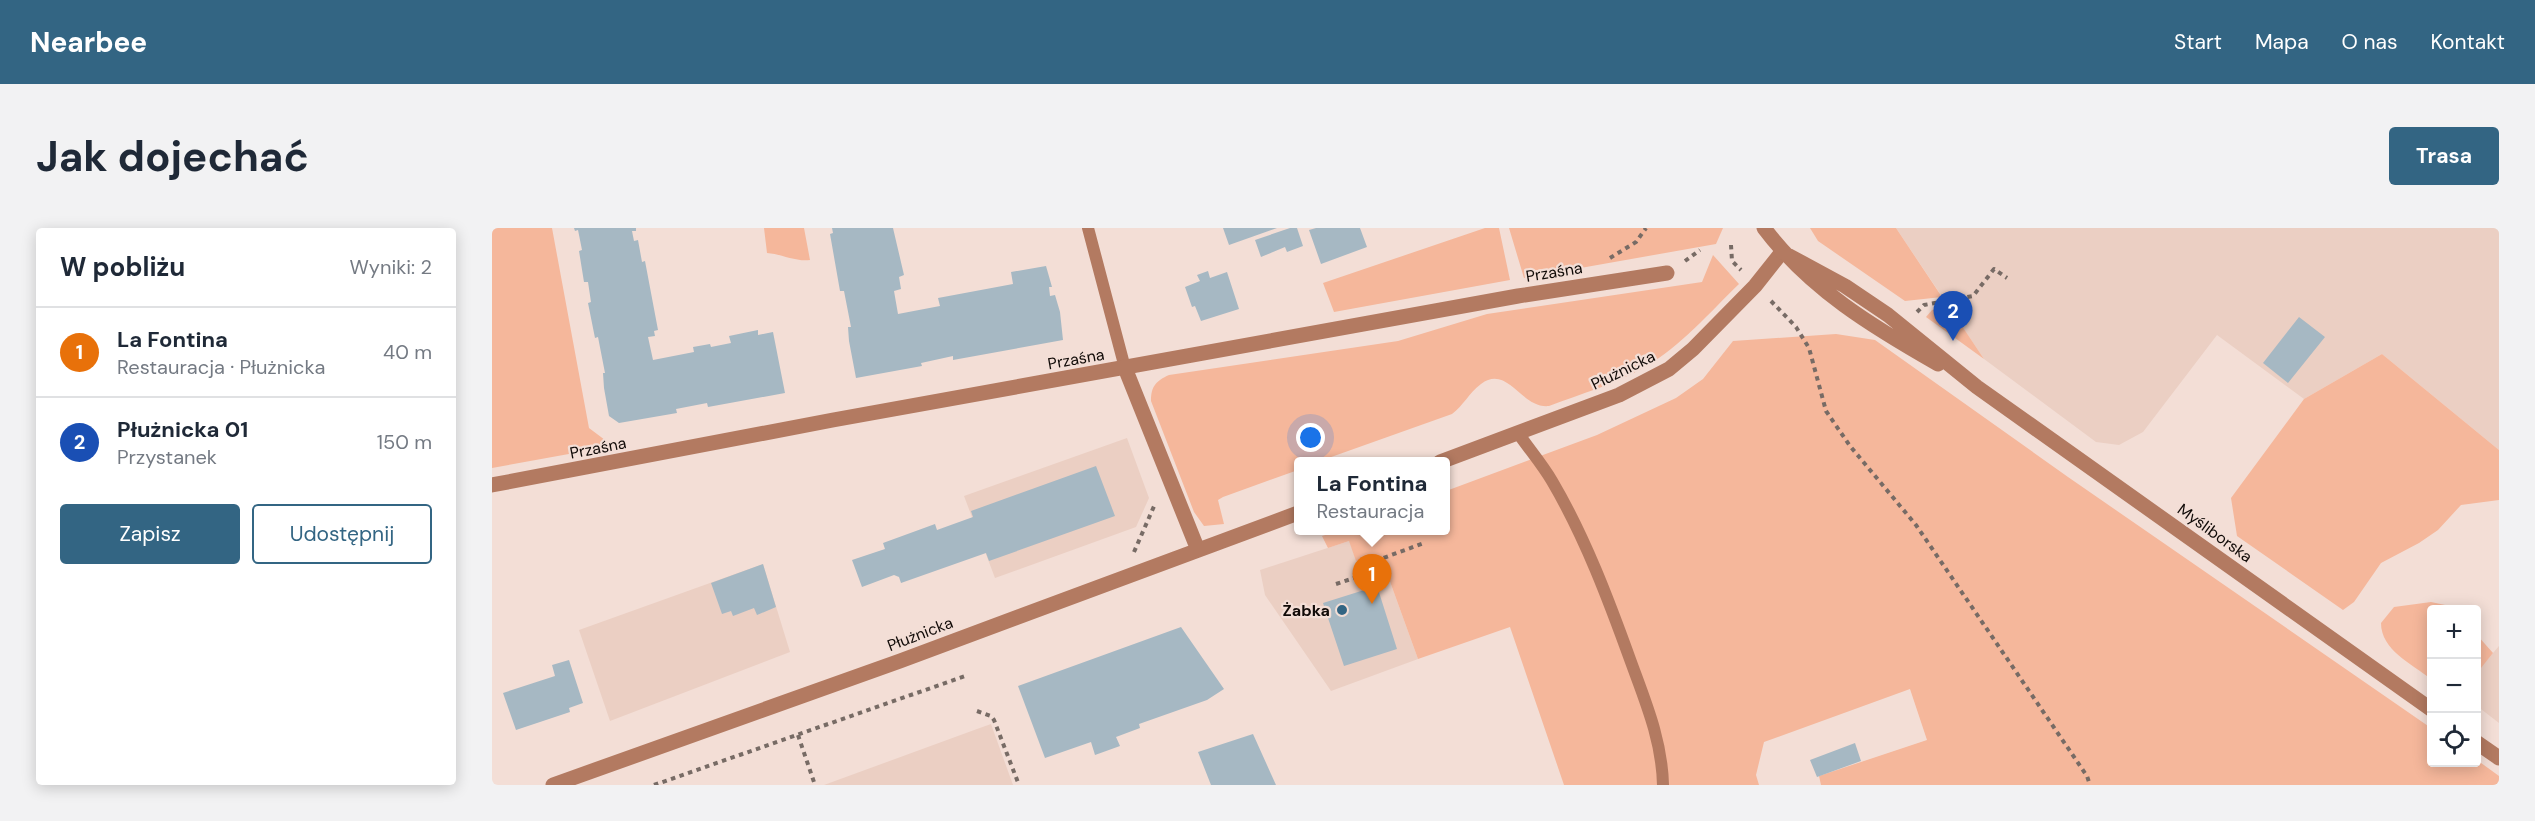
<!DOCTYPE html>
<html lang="pl">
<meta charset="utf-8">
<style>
:root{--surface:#fff;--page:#f2f2f3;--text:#1f2937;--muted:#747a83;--line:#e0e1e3;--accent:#336583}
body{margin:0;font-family:"DM Sans",sans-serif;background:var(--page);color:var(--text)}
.controls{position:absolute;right:18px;bottom:18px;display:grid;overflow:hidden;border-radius:6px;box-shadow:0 3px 15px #0003}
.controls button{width:54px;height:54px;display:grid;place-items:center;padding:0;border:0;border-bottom:2px solid var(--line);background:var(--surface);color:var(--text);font:30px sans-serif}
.you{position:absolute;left:819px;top:210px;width:21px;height:21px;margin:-15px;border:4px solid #fff;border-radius:50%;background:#1a73e8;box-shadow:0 0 0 9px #1a73e833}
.badge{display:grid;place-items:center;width:39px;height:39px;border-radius:50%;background:var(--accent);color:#fff;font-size:20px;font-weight:700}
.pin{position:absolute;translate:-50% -50px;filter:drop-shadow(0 2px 3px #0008)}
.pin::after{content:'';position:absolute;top:32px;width:21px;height:18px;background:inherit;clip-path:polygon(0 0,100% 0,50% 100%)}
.popup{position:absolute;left:802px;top:229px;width:156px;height:78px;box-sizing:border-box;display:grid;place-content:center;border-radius:6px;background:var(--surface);filter:drop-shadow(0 2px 4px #0005);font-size:20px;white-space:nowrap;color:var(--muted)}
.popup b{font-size:22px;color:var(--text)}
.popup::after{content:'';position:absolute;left:50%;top:100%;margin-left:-12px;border:12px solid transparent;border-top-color:var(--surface)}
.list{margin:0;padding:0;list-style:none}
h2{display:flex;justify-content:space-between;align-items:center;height:78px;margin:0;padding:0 24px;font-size:26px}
h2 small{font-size:20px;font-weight:400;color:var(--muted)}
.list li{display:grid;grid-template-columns:39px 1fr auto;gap:18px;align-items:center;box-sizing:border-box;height:90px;padding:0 24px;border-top:2px solid var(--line)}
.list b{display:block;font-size:22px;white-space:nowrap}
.list p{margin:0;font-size:20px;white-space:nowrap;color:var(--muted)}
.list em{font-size:20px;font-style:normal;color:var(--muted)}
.actions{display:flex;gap:12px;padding:18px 24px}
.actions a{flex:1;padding:14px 0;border:2px solid var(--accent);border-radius:6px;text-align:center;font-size:21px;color:var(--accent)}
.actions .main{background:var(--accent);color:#fff}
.icon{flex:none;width:33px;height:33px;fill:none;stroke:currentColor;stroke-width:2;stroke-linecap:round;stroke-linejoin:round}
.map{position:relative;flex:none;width:2007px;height:557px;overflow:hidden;border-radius:6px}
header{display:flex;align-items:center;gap:36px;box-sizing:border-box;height:84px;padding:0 30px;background:var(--accent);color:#fff}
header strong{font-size:28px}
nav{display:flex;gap:33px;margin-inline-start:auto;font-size:21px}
.intro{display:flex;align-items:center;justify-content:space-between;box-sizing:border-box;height:144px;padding:0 36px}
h1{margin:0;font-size:42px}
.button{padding:15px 27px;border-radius:6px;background:var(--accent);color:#fff;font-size:21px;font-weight:700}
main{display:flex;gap:36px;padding:0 36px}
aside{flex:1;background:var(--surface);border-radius:6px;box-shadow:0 3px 15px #0003}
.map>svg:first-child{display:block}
.built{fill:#ebcfc3}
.green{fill:#f5b79b}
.building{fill:#a6b8c3}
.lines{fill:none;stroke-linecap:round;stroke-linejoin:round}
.path{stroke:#776b65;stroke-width:4;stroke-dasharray:4.5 4.5;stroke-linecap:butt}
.service{stroke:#b37a61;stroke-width:12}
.minor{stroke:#b37a61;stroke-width:15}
.tertiary{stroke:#b37a61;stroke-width:15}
.poi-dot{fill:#336583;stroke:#f3ded6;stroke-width:2}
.labels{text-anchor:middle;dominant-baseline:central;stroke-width:4.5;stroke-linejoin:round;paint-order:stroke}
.street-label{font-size:16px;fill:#100a07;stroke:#f3ded6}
.poi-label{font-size:16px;font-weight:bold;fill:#100a07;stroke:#f3ded6;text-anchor:end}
</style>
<header>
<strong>Nearbee</strong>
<nav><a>Start</a><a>Mapa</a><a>O nas</a><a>Kontakt</a></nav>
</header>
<div class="intro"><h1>Jak dojechać</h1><a class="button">Trasa</a></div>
<main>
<aside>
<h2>W pobliżu<small>Wyniki: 2</small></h2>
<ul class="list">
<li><span class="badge" style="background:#e8710a">1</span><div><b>La Fontina</b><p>Restauracja · Płużnicka</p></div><em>40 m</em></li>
<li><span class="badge" style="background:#1a4fb4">2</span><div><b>Płużnicka 01</b><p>Przystanek</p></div><em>150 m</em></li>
</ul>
<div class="actions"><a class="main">Zapisz</a><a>Udostępnij</a></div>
</aside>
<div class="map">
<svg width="2007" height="557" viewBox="0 0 2007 557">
<rect width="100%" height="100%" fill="#f3ded6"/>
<path class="built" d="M1404,0H2007V222L1890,126L1812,171L1725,107L1651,204L1627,217L1604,214L1492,131Z
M635,210L657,270L644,299L503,350L472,268Z
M857,313L875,329L892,337L926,431L839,463L773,367L768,342Z
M271,336L298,424L118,493L87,402Z
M2007,418V495L1985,478L1984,445Z
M499,496L521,557H332L485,501Z"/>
<path class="green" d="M0,0H60L97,200L121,218L0,240Z
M272,0H312L318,32C304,34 289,26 275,25Z
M993,0H1007L1018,52L842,84L831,55Z
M1017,0H1231L1224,16L1032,50Z
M1318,0H1404L1450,69L1413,73L1326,13Z
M1221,27L1247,56C1218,84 1188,119 1153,139C1123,156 1089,166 1057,178C1029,181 1016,136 989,156C977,165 971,178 960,186L828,233L806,234V242L731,269L726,272L732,296L712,298L702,284L659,173C659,158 664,153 677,147L906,113L995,86L1210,54Z
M1456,77L1492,131L1434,89L1440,82Z
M1344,106L1383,112L1576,249L1939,500L1940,534H1984L1985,532L2007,548V557H1329L1327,548L1435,512L1418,461L1272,514L1264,547L1267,557H1072L1018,399L926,431L892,337L880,341L875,329L864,333L857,313L836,320L830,308L846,303L954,302V263L1105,207L1184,170L1211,151L1241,113Z
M1890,126L2007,222V272L1969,277L1946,302L1927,315L1889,335L1862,374L1851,382L1745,308L1739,270L1812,171Z
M1939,374L1972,381L1940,382L1939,451C1920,436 1889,422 1889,395L1902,379Z
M1985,407L2001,425L1985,445Z"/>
<path class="building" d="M82,0H144V3H140L142,13L146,12L150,34L153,33L166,102L162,103L163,108L156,109L161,132L202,124L201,119L218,116L219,119L239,115L237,108L266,102V107L281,104L293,165L216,179L215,175L184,181L185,185L127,195L117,188L112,160L111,145H113L106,109L103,110L96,75L99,74L96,54H92L87,23L90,22L86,2L83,3Z
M340,0H401L412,47L407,49L409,61L402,63L406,86L448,78L446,70L521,56L519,44L554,38L560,59H557L558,68L563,67L568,84L571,112L461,132V128L429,135L430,138L364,150L357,113L356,99H359L352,63H348L338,6L341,5Z
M731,0H785L737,17Z
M798,0H805L811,18L795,24L793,19L769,29L763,12Z
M824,0H868L875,19L829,36L817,2Z
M716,43L718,50L735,44L747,81L709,93L703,78L700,79L693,59L708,53L705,47Z
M1807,89L1833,109L1796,155L1771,135Z
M604,238L623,288L497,333L494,325L409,355L407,349L402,347L370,359L360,332L393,321L391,315L443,296L445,302L481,289L479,283Z
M271,336L284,379L265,387L262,380L241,388L239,383L230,386L219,355Z
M885,358L905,421L852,438L831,375Z
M689,399L732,461L715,472L647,496L648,500L624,509L628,518L603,527L599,514L553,530L526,458Z
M77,432L91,475L77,480L78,484L24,502L11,465L63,448L60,437Z
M761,506L784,557H719L706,524Z
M1363,515L1369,533L1325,549L1318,532Z"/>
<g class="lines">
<path class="path" d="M1239,17L1240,33L1249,42
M1118,30L1144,14L1154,0
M1193,33L1208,22
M1279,73L1304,99L1317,120L1334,183L1358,218L1424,297L1595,548L1598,557
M1425,84L1432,77L1481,68L1502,41L1515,50
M642,324L663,276
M844,356L886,342L883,333L932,315
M485,483L499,488L502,492L527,557
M306,507L323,557
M162,557L476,447"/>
<path class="service" d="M596,0L633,140
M1026,205C1037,221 1050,236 1060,253C1093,309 1117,373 1139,434C1154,475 1170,513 1171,557"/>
<path class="minor" d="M633,140L706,322
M948,234L1127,167L1177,141L1201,121L1263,58L1290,24
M0,257L341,192L1026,68L1175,45
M61,557L408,433L806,285"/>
<path class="tertiary" d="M1272,0C1318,61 1381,99 1446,136
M1290,24L1353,58L1396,87L1485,159L1940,482
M1984,514L2007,530"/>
</g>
<circle class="poi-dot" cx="850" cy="382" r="6"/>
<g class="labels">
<g class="street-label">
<text transform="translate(1062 44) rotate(-9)">Przaśna</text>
<text transform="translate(584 131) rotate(-10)">Przaśna</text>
<text transform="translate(1131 142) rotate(-26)">Płużnicka</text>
<text transform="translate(106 220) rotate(-11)">Przaśna</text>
<text transform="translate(1723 305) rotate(36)">Myśliborska</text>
<text transform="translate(428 406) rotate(-21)">Płużnicka</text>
</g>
<g class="poi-label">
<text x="838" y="382">Żabka</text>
</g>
</g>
</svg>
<div class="controls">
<button>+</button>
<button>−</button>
<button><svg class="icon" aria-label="locate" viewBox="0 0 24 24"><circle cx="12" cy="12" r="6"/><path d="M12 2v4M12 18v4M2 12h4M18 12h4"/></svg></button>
</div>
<div class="you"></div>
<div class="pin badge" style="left:880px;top:376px;background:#e8710a">1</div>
<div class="popup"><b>La Fontina</b>Restauracja</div>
<div class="pin badge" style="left:1461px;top:113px;background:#1a4fb4">2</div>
</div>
</main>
